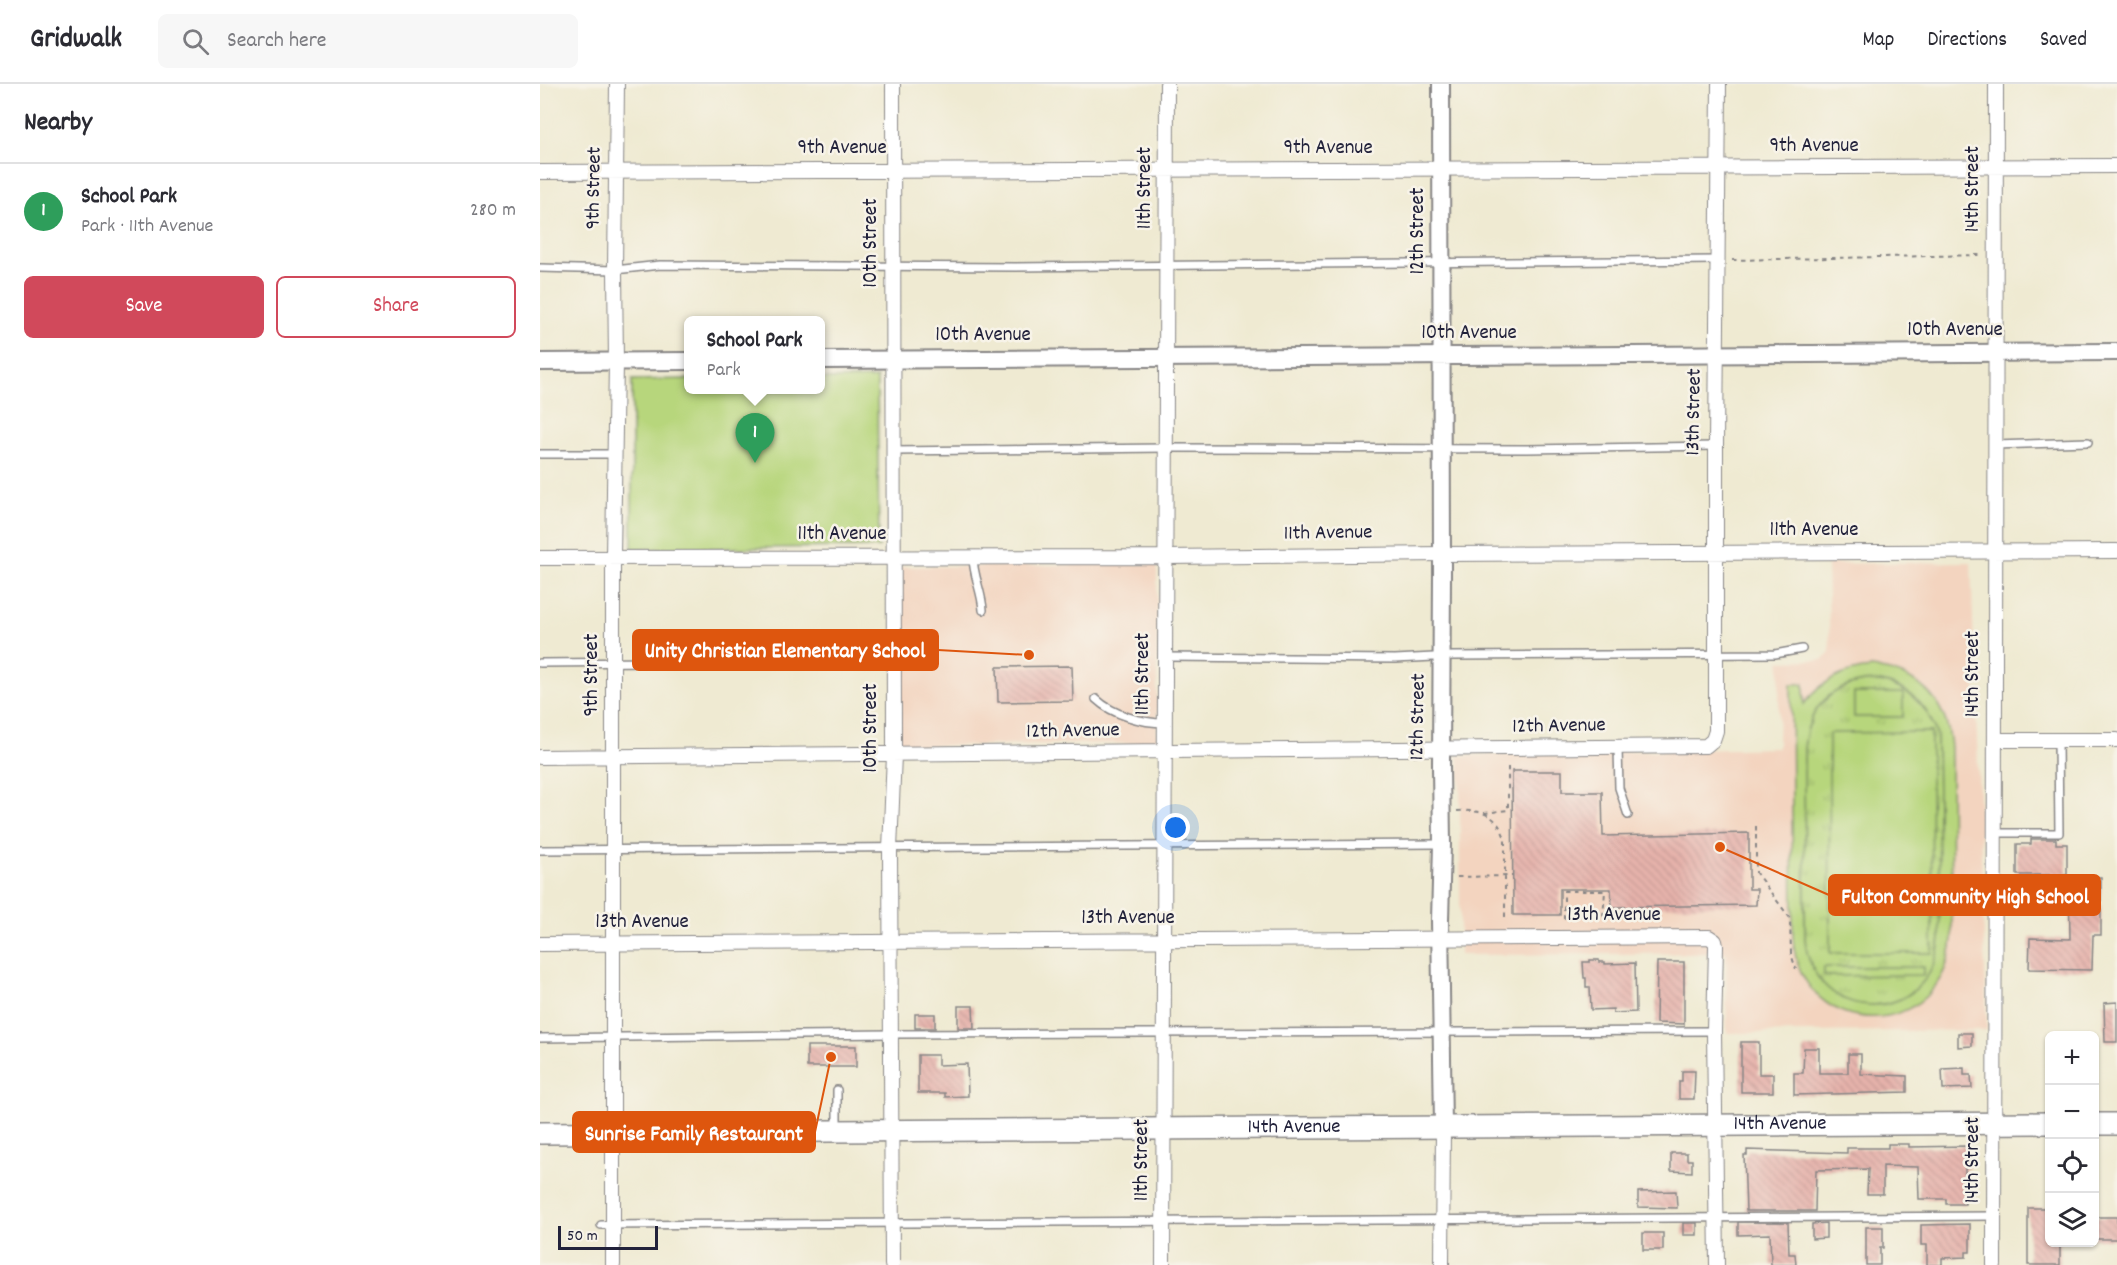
<!DOCTYPE html>
<meta charset="utf-8">
<style>
:root{--surface:#fff;--page:#f7f7f7;--text:#2b2b33;--muted:#7c7c81;--line:#e1e1e2;--accent:#d1495b}
body{margin:0;font-family:Dekko,sans-serif;background:var(--page);color:var(--text)}
.controls{position:absolute;right:18px;bottom:18px;display:grid;overflow:hidden;border-radius:9px;box-shadow:0 2px 4px #0004}
.controls button{width:54px;height:54px;display:grid;place-items:center;padding:0;border:0;border-bottom:2px solid var(--line);background:var(--surface);color:var(--text);font:30px sans-serif}
.scale{position:absolute;left:18px;bottom:15px;width:100px;box-sizing:border-box;padding-left:6px;border:3px solid #22223b;border-top:0;font-size:16px;line-height:21px;white-space:nowrap;color:#22223b;-webkit-text-stroke:4px #f7f3e8;paint-order:stroke}
.you{position:absolute;left:636px;top:744px;width:21px;height:21px;margin:-15px;border:4px solid #fff;border-radius:50%;background:#1a73e8;box-shadow:0 0 0 9px #1a73e833}
.badge{display:grid;place-items:center;width:39px;height:39px;border-radius:50%;background:var(--accent);color:#fff;font-size:20px;font-weight:700}
.pin{position:absolute;translate:-50% -50px;filter:drop-shadow(0 2px 3px #0008)}
.pin::after{content:'';position:absolute;top:32px;width:21px;height:18px;background:inherit;clip-path:polygon(0 0,100% 0,50% 100%)}
.popup{position:absolute;left:144px;top:232px;width:141px;height:78px;box-sizing:border-box;display:grid;place-content:center;border-radius:9px;background:var(--surface);filter:drop-shadow(0 2px 4px #0005);font-size:20px;white-space:nowrap;color:var(--muted)}
.popup b{font-size:22px;color:var(--text)}
.popup::after{content:'';position:absolute;left:50%;top:100%;margin-left:-12px;border:12px solid transparent;border-top-color:var(--surface)}
.list{margin:0;padding:0;list-style:none}
h2{display:flex;justify-content:space-between;align-items:center;height:78px;margin:0;padding:0 24px;font-size:26px}
h2 small{font-size:20px;font-weight:400;color:var(--muted)}
.list li{display:grid;grid-template-columns:39px 1fr auto;gap:18px;align-items:center;box-sizing:border-box;height:96px;padding:0 24px;border-top:2px solid var(--line)}
.list b{display:block;font-size:22px;white-space:nowrap}
.list p{margin:0;font-size:20px;white-space:nowrap;color:var(--muted)}
.list em{font-size:20px;font-style:normal;color:var(--muted)}
.actions{display:flex;gap:12px;padding:18px 24px}
.actions a{flex:1;padding:14px 0;border:2px solid var(--accent);border-radius:9px;text-align:center;font-size:21px;color:var(--accent)}
.actions .main{background:var(--accent);color:#fff}
.icon{flex:none;width:33px;height:33px;fill:none;stroke:currentColor;stroke-width:2;stroke-linecap:round;stroke-linejoin:round}
.map{position:relative;flex:none;width:1577px;height:1181px;overflow:hidden}
header{display:flex;align-items:center;gap:36px;box-sizing:border-box;height:84px;padding:0 30px;background:var(--surface);border-bottom:2px solid var(--line)}
header strong{font-size:28px}
nav{display:flex;gap:33px;margin-inline-start:auto;font-size:21px}
.search{width:420px;height:54px;background:var(--page);display:flex;align-items:center;gap:15px;box-sizing:border-box;padding:0 21px;border-radius:9px;color:var(--muted);font-size:22px}
main{display:flex}
aside{flex:1;background:var(--surface)}
.map>svg:first-child{display:block}
.built{fill:#f3d4bf}
.grass{fill:url(#grass-tufts);stroke:#6c7c5c;stroke-width:1.5}
.green{fill:#b7d67c;stroke:#6c7c5c;stroke-width:1.5;fill-rule:evenodd}
.building{fill:url(#building-back-hatch)}
.lines{fill:none;stroke-linecap:round;stroke-linejoin:round}
.service-casing{stroke:#888686;stroke-width:10}
.minor-casing{stroke:#888686;stroke-width:16}
.tertiary-casing{stroke:#888686;stroke-width:20}
.primary-casing{stroke:#888686;stroke-width:24}
.path{stroke:#888686;stroke-width:2;stroke-dasharray:4.5 4.5;stroke-linecap:butt}
.service{stroke:#fff;stroke-width:7}
.minor{stroke:#fff;stroke-width:14}
.tertiary{stroke:#fff;stroke-width:16}
.primary{stroke:#fff;stroke-width:21}
.labels{text-anchor:middle;dominant-baseline:central;stroke-width:5;stroke-linejoin:round;paint-order:stroke}
.street-label{font-size:21px;fill:#22223b;stroke:#f7f3e8}
.leader{fill:none;stroke:#de560e;stroke-width:2}
.callout-dot{fill:#de560e;stroke:#f7f3e8;stroke-width:2}
.callout{fill:#de560e;stroke:#de560e;stroke-width:2}
.callout-label{font-size:22px;text-anchor:middle;font-weight:bold;fill:#fff}
</style>
<header>
<strong>Gridwalk</strong>
<div class="search"><svg class="icon" aria-label="search" viewBox="0 0 24 24"><circle cx="10" cy="10" r="6"/><path d="M15 15l6 6"/></svg>Search here</div>
<nav><a>Map</a><a>Directions</a><a>Saved</a></nav>
</header>
<main>
<aside>
<h2>Nearby<small></small></h2>
<ul class="list">
<li><span class="badge" style="background:#2e9e5b">1</span><div><b>School Park</b><p>Park · 11th Avenue</p></div><em>280 m</em></li>
</ul>
<div class="actions"><a class="main">Save</a><a>Share</a></div>
</aside>
<div class="map">
<svg width="1577" height="1181" viewBox="0 0 1577 1181">
<defs>
<pattern id="grass-tufts" width="24" height="20" patternUnits="userSpaceOnUse" patternTransform="scale(1.5)"><rect width="24" height="20" fill="#b7d67c"/><path d="M3 7l-1-3M5 7V3M7 7l1-3M15 17l-1-3M17 17v-4M19 17l1-3" fill="none" stroke="#9db76c"/></pattern>
<pattern id="building-back-hatch" width="6" height="6" patternUnits="userSpaceOnUse" patternTransform="scale(1.5)"><rect width="6" height="6" fill="#e6b2ab"/><path d="M-1 5l2 2M0 0l6 6M5-1l2 2" fill="none" stroke="#c59994"/></pattern>
</defs>
<rect width="100%" height="100%" fill="#f7f3e8"/>
<filter id="ink" filterUnits="userSpaceOnUse"><feTurbulence type="fractalNoise" baseFrequency=".0167" numOctaves="2"/><feDisplacementMap in="SourceGraphic" scale="12" xChannelSelector="R" yChannelSelector="G"/><feConvolveMatrix kernelMatrix="1 2 1 2 8 2 1 2 1" color-interpolation-filters="sRGB"/></filter>
<filter id="wash" filterUnits="userSpaceOnUse"><feTurbulence type="fractalNoise" baseFrequency=".008" numOctaves="4" result="noise"/><feDisplacementMap in="SourceGraphic" scale="24" xChannelSelector="R" yChannelSelector="G"/><feGaussianBlur stdDeviation="1.35" result="paint"/><feColorMatrix in="noise" values="0 0 0 0 0 0 0 0 0 0 0 0 0 0 0 0 0 1.4 0 .05"/><feComposite in="paint" operator="in"/></filter>
<g filter="url(#wash)">
<rect width="100%" height="100%" fill="#efead2"/>
<path class="built" d="M1431,478L1447,946L1187,949L1186,869L920,871V688L918,672L1238,664L1240,577L1282,576L1290,568L1287,480Z
M617,480V659L360,662L361,483Z"/>
<path class="grass" d="M1331,597C1365,600 1388,619 1397,652L1400,854C1393,943 1272,943 1265,855L1264,664C1268,624 1290,601 1331,597Z"/>
<path class="green" d="M337,294L339,463L92,465V296L149,295V306H281V295Z
M1331,584C1378,588 1407,616 1411,663L1412,854C1404,959 1261,960 1253,855L1251,600H1264V620C1281,597 1303,587 1331,584ZM1331,597C1365,599 1388,619 1397,652L1400,854C1393,943 1272,943 1265,855L1264,664C1268,624 1290,601 1331,597Z
M1314,609H1363V633H1314Z
M1391,648L1392,869H1290L1289,649Z
M1284,883H1384V891L1284,892Z"/>
<g id="blocks">
<path class="building" d="M532,582L533,617L458,618L457,583Z
M972,687H1022V708H1062L1063,752L1209,749V805H1217L1216,821L1072,823L1071,805H1020V831H973Z
M1491,755H1516V760H1527V791H1477V760H1491Z
M1529,793H1561V851H1553L1552,886L1489,885L1490,854L1530,855Z
M1050,876H1059V878H1065V880L1095,879L1096,928L1073,929V925L1051,926L1050,903H1046V894H1044L1043,878H1050Z
M1117,878H1144V940L1116,939Z
M1577,918V958H1565L1564,919Z
M418,922H433L434,944H418Z
M375,930H395V944H375Z
M1418,949H1432V962L1418,963Z
M1201,958H1219V990H1233V1008H1201Z
M267,962H316V983H267Z
M1264,964H1279V989H1308V970H1321V990L1367,992V1008L1254,1011V989H1263Z
M378,971H398V981L427,980L428,1012L405,1013V1009H378Z
M1424,984V991H1431L1432,1004L1403,1005L1402,985Z
M1142,987H1155L1154,1015H1139V997H1142Z
M1348,1060H1369V1063L1429,1062V1084H1425V1120H1406V1115H1379L1378,1083L1343,1082V1110H1327L1328,1085L1276,1086L1275,1127H1206L1204,1071H1207V1066L1307,1069V1064H1348Z
M1131,1069H1147V1076H1152V1088L1131,1087Z
M1136,1107L1137,1124L1098,1123V1108Z
M1488,1124H1509V1158H1520V1181H1488Z
M1554,1133H1577V1155H1554Z
M1198,1138H1248L1249,1170H1255L1256,1181H1231L1230,1150L1198,1151Z
M1143,1139H1157V1151H1143Z
M1286,1139V1154L1272,1155V1140Z
M1430,1140V1168H1426V1173L1402,1174V1181H1387V1161H1381V1141Z
M1326,1143H1343V1164H1340V1181H1326Z
M1103,1149H1123V1166H1103Z"/>
</g>
</g>
<g filter="url(#ink)">
<use href="#blocks" fill-opacity="0" stroke="#888686" stroke-width="1.5"/>
<g class="lines">
<g class="service-casing">
<path id="service" d="M0,184L75,186L120,181L475,183L1177,176
M1455,361L1548,358
M354,367L626,364L987,365L1176,362
M0,370H75
M433,473C433,491 442,508 443,526
M626,573L855,575L913,572L1235,570L1262,565
M0,579L353,576
M556,615C573,631 602,639 625,639
M1078,664L1079,704L1088,731
M1455,749H1519L1518,656
M0,766L900,760
M0,954L351,950L1174,947
M297,1006V1045
M61,1141C525,1141 990,1132 1455,1132"/>
</g>
<g class="minor-casing">
<path id="minor" d="M0,88L1577,82
M0,474L626,473L902,470L1577,467
M1455,656H1577
M0,673L1166,662L1173,656L1176,647V362L1179,0
M0,860L1169,853L1175,857L1176,862L1174,947L1177,1181
M73,1181V473L76,278L75,186L77,0
M352,1181L350,765L354,671L353,0
M623,1181L627,0
M902,1181L903,1042
M1454,1181L1456,0"/>
</g>
<g class="tertiary-casing">
<path id="tertiary" d="M901,0L902,488L901,683L902,760L900,836L903,1042
M281,276L1577,268
M0,278L149,277"/>
</g>
<g class="primary-casing">
<g id="primary">
<path d="M1554,1040H1577"/>
<path id="s1" d="M0,1049L1510,1039"/>
</g>
</g>
<path class="path" d="M1192,176L1441,171
M917,727C941,726 957,729 965,755V836
M944,729L968,726V683
M1216,742V789L1250,834L1251,870L1256,885
M917,793L972,792
M1024,835V807H1065L1063,834"/>
<use href="#service" class="service"/>
<use href="#minor" class="minor"/>
<use href="#tertiary" class="tertiary"/>
<use href="#primary" class="primary"/>
</g>
</g>
<g class="labels">
<g class="street-label">
<text x="1274" y="63">9th Avenue</text>
<text x="302" y="65">9th Avenue</text>
<text x="788" y="65">9th Avenue</text>
<text transform="translate(55 104) rotate(-89)">9th Street</text>
<text transform="translate(606 104) rotate(-90)">11th Street</text>
<text transform="translate(1434 105) rotate(-90)">14th Street</text>
<text transform="translate(879 147) rotate(-90)">12th Street</text>
<text transform="translate(332 159) rotate(-90)">10th Street</text>
<text x="1415" y="247">10th Avenue</text>
<text x="929" y="250">10th Avenue</text>
<text x="443" y="252">10th Avenue</text>
<text transform="translate(1155 328) rotate(-89)">13th Street</text>
<text x="1274" y="447">11th Avenue</text>
<text transform="translate(788 450) rotate(-1)">11th Avenue</text>
<text x="302" y="451">11th Avenue</text>
<text transform="translate(604 590) rotate(-90)">11th Street</text>
<text transform="translate(1434 590) rotate(-90)">14th Street</text>
<text transform="translate(53 591) rotate(-90)">9th Street</text>
<text transform="translate(879 633) rotate(-89)">12th Street</text>
<text transform="translate(1019 643) rotate(-1)">12th Avenue</text>
<text transform="translate(332 644) rotate(-90)">10th Street</text>
<text transform="translate(533 648) rotate(-1)">12th Avenue</text>
<text x="1074" y="832">13th Avenue</text>
<text x="588" y="835">13th Avenue</text>
<text x="102" y="839">13th Avenue</text>
<text stroke="none"><textPath href="#s1" startOffset="1240">14th Avenue</textPath></text>
<text stroke="none"><textPath href="#s1" startOffset="754">14th Avenue</textPath></text>
<text transform="translate(603 1076) rotate(-90)">11th Street</text>
<text transform="translate(1434 1076) rotate(-90)">14th Street</text>
</g>
</g>
<path class="leader" d="M489 571L398 566M1180 763L1289 811M291 973L275 1048"/>
<g class="callout-dot">
<circle cx="489" cy="571" r="6"/>
<circle cx="1180" cy="763" r="6"/>
<circle cx="291" cy="973" r="6"/>
</g>
<g class="callout">
<rect x="93" y="546" width="305" height="40" rx="6"/>
<rect x="1289" y="791" width="271" height="40" rx="6"/>
<rect x="33" y="1028" width="242" height="40" rx="6"/>
</g>
<g class="callout-label">
<text x="245" y="573">Unity Christian Elementary School</text>
<text x="1425" y="819">Fulton Community High School</text>
<text x="154" y="1056">Sunrise Family Restaurant</text>
</g>
</svg>
<div class="controls">
<button>+</button>
<button>−</button>
<button><svg class="icon" aria-label="locate" viewBox="0 0 24 24"><circle cx="12" cy="12" r="6"/><path d="M12 2v4M12 18v4M2 12h4M18 12h4"/></svg></button>
<button><svg class="icon" aria-label="layers" viewBox="0 0 24 24"><path d="M12 4l9 5-9 5-9-5zM3 14l9 5 9-5"/></svg></button>
</div>
<div class="scale">50 m</div>
<div class="you"></div>
<div class="pin badge" style="left:215px;top:379px;background:#2e9e5b">1</div>
<div class="popup"><b>School Park</b>Park</div>
</div>
</main>
